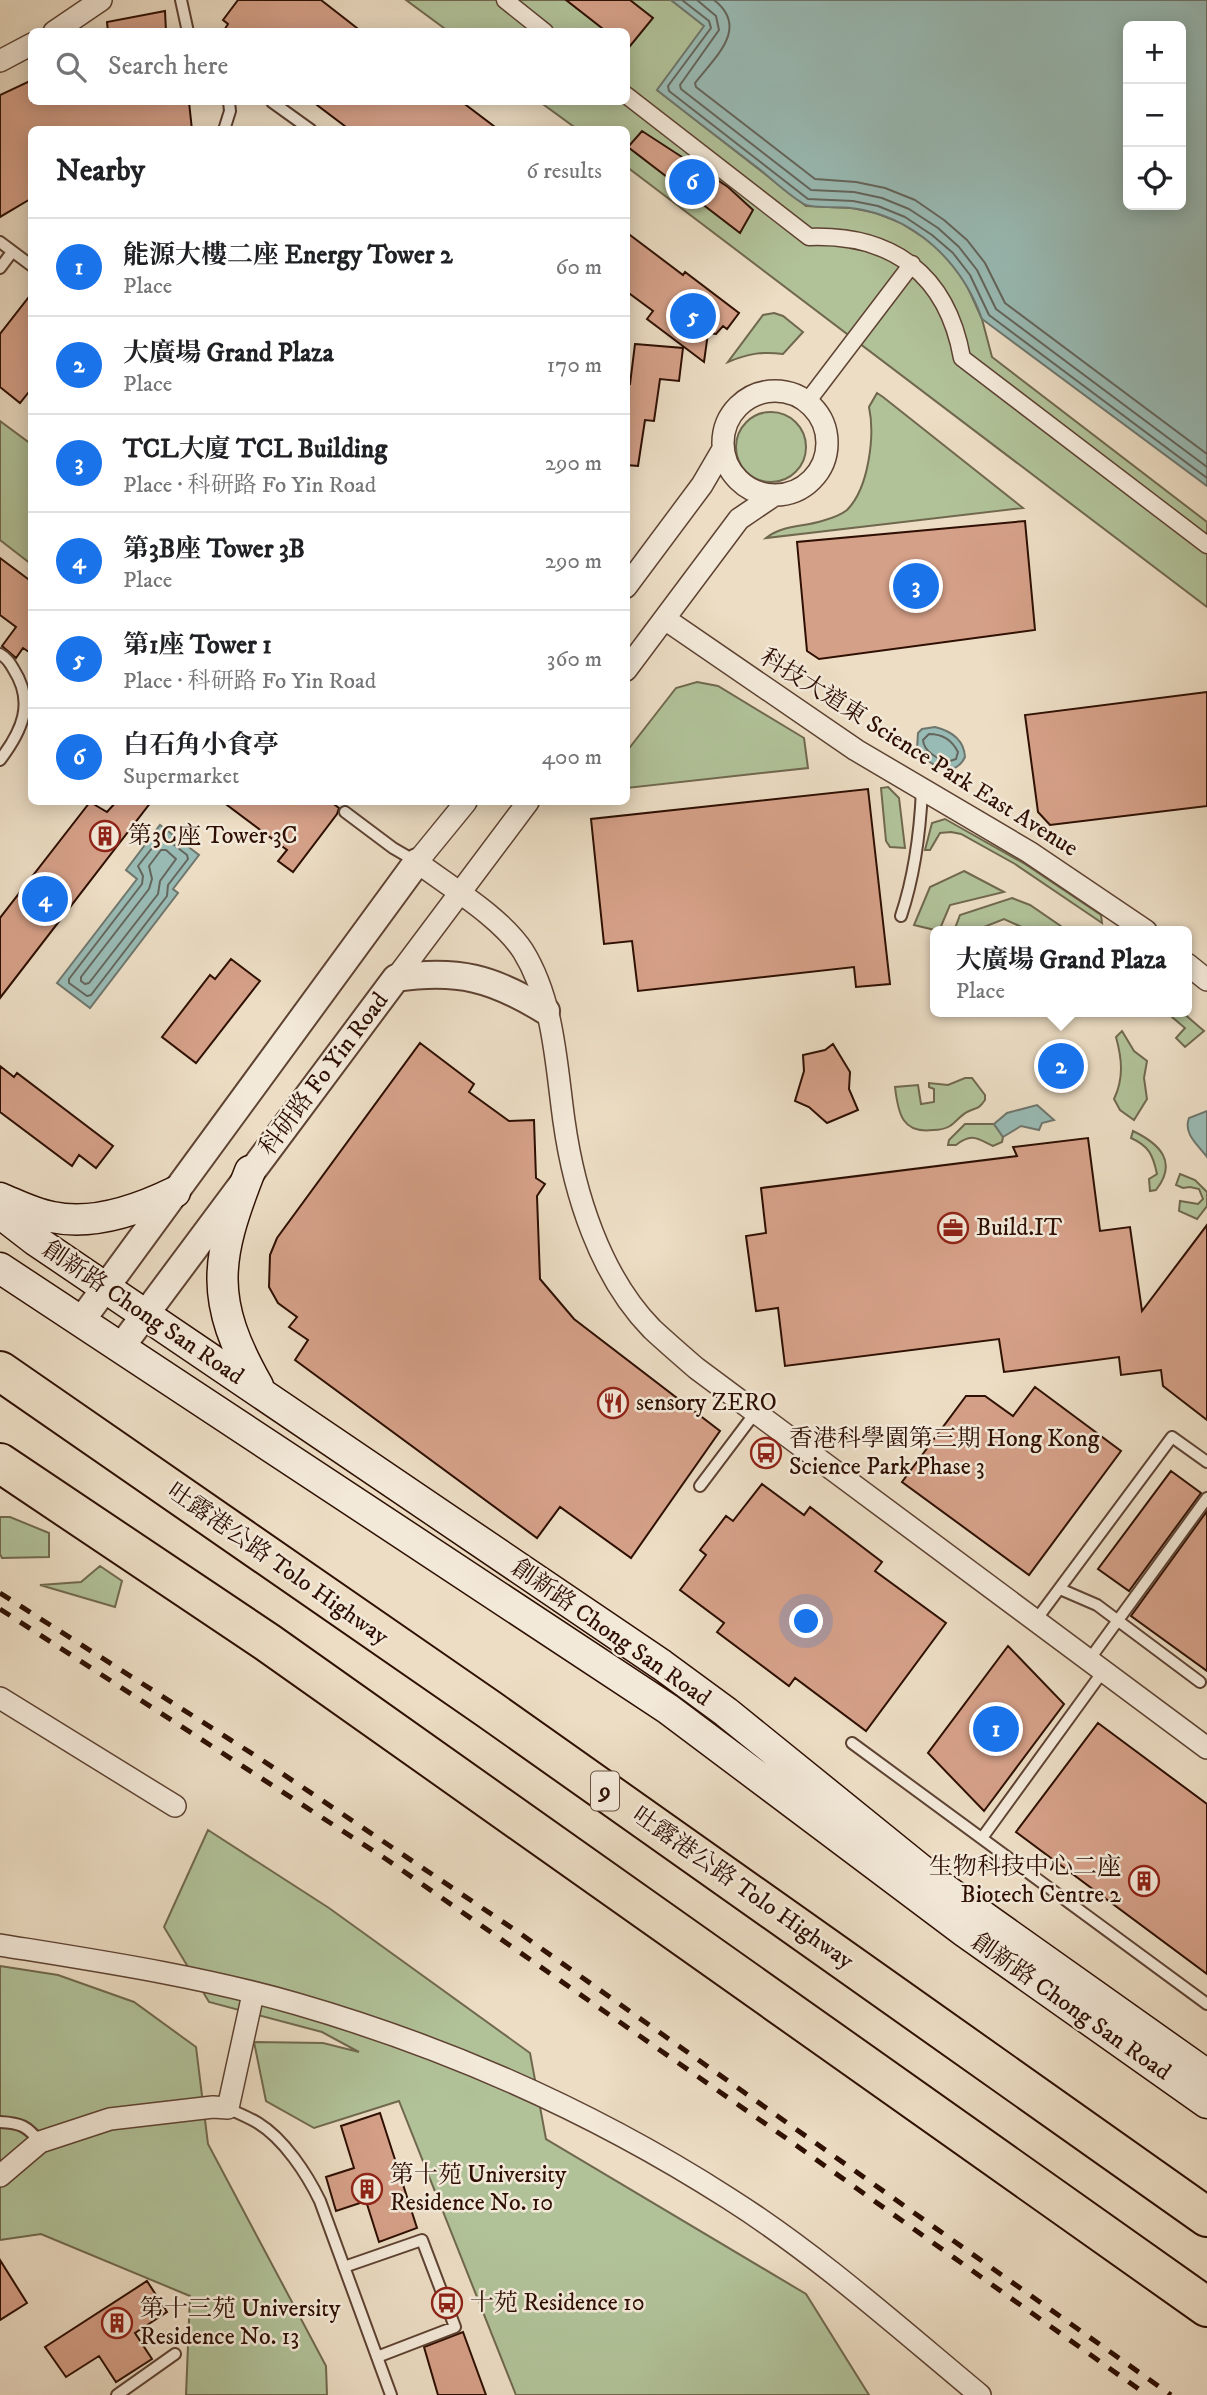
<!DOCTYPE html>
<meta charset="utf-8">
<style>
:root{--surface:#fff;--page:#f2f2f2;--text:#202124;--muted:#757577;--line:#e0e0e0;--accent:#1a73e8}
body{margin:0;font-family:"IM FELL DW Pica","Noto Serif TC",serif;background:var(--page);color:var(--text)}
.controls{position:absolute;right:21px;top:21px;display:grid;overflow:hidden;border-radius:10px;box-shadow:0 4px 18px #0003}
.controls button{width:63px;height:63px;display:grid;place-items:center;padding:0;border:0;border-bottom:2px solid var(--line);background:var(--surface);color:var(--text);font:35px sans-serif}
.you{position:absolute;left:807px;top:1622px;width:24px;height:24px;margin:-18px;border:5px solid #fff;border-radius:50%;background:#1a73e8;box-shadow:0 0 0 10px #1a73e833}
.badge{display:grid;place-items:center;width:46px;height:46px;border-radius:50%;background:var(--accent);color:#fff;font-size:23px;font-weight:700}
.pin{position:absolute;translate:-50% -50%;border:4px solid #fff;box-shadow:0 2px 7px #0006}
.popup{position:absolute;left:930px;top:926px;width:262px;height:91px;box-sizing:border-box;display:grid;place-content:center;border-radius:10px;background:var(--surface);filter:drop-shadow(0 2px 5px #0005);font-size:23px;white-space:nowrap;color:var(--muted)}
.popup b{font-size:26px;color:var(--text)}
.popup::after{content:'';position:absolute;left:50%;top:100%;margin-left:-14px;border:14px solid transparent;border-top-color:var(--surface)}
.list{margin:0;padding:0;list-style:none}
h2{display:flex;justify-content:space-between;align-items:center;height:91px;margin:0;padding:0 28px;font-size:30px}
h2 small{font-size:23px;font-weight:400;color:var(--muted)}
.list li{display:grid;grid-template-columns:46px 1fr auto;gap:21px;align-items:center;box-sizing:border-box;height:98px;padding:0 28px;border-top:2px solid var(--line)}
.list b{display:block;font-size:26px;white-space:nowrap}
.list p{margin:0;font-size:23px;white-space:nowrap;color:var(--muted)}
.list em{font-size:23px;font-style:normal;color:var(--muted)}
.icon{flex:none;width:38px;height:38px;fill:none;stroke:currentColor;stroke-width:2;stroke-linecap:round;stroke-linejoin:round}
.map{position:relative;flex:none;width:1207px;height:2395px;overflow:hidden}
.search{position:absolute;background:var(--surface);box-shadow:0 4px 18px #0003;left:28px;top:28px;width:602px;height:77px;display:flex;align-items:center;gap:18px;box-sizing:border-box;padding:0 24px;border-radius:10px;color:var(--muted);font-size:26px}
.panel{position:absolute;background:var(--surface);box-shadow:0 4px 18px #0003;left:28px;top:126px;width:602px;height:679px;border-radius:10px}
.map>svg:first-child{display:block}
.green{fill:#b1c299;stroke:#70684e;stroke-width:2}
.water{fill:#99bbb5;stroke:#6e766d;stroke-width:2;fill-rule:evenodd}
.lines{fill:none;stroke-linecap:round;stroke-linejoin:round}
.shore{stroke:#64655c;stroke-width:2}
.building{fill:#d5a088;stroke:#2e0f02;stroke-width:2}
.service-casing{stroke:#5e4232;stroke-width:14}
.pedestrian-casing{stroke:#5e4232;stroke-width:19}
.minor-casing{stroke:#5e4232;stroke-width:24}
.tertiary-casing{stroke:#5e4232;stroke-width:30}
.secondary-casing{stroke:#2e0f02;stroke-width:33}
.motorway-casing{stroke:#2e0f02;stroke-width:42}
.service{stroke:#f3e9d9;stroke-width:10}
.pedestrian{stroke:#f3e9d9;stroke-width:16}
.minor{stroke:#f3e9d9;stroke-width:21}
.tertiary{stroke:#f3e9d9;stroke-width:26}
.secondary{stroke:#f3e9d9;stroke-width:30}
.motorway{stroke:#ecddc4;stroke-width:38}
.rail{stroke:#2e0f02;stroke-width:5;stroke-dasharray:12 12;stroke-linecap:butt}
.labels{text-anchor:middle;dominant-baseline:central;stroke-width:5;stroke-linejoin:round;paint-order:stroke}
.shield{fill:#f3e9d9;stroke:#695042;stroke-width:2}
.shield-label{font-size:23px;font-weight:bold;fill:#2e0f02}
.street-label{font-size:24px;fill:#2e0f02;stroke:#f3e9d9}
.poi-label{font-size:24px;fill:#2e0f02;stroke:#f3e9d9;text-anchor:start}
</style>
<div class="map">
<svg width="1207" height="2395" viewBox="0 0 1207 2395">
<rect width="100%" height="100%" fill="#ecddc4"/>
<filter id="stains"><feTurbulence type="fractalNoise" baseFrequency=".00286" numOctaves="4"/><feColorMatrix values="0 0 0 0 .2 0 0 0 0 .09 0 0 0 0 .02 0 0 0 .5 -.17"/></filter>
<radialGradient id="worn" r=".72"><stop offset=".6" stop-color="#630" stop-opacity="0"/><stop offset="1" stop-color="#630" stop-opacity=".3"/></radialGradient>
<path class="green" d="M406,0H671L705,26L657,90L806,206L852,208L876,213L901,223L929,241L947,257L964,279L982,319L992,357L1207,522V607L627,167L626,130L577,129L540,102H626V32L448,31Z
M774,313L783,316L803,332L783,354C762,351 747,354 728,362L763,315Z
M877,393L883,397L1023,508L766,538C782,525 803,527 822,521C829,519 841,515 847,510C869,488 875,435 869,407Z
M736 447a35 35 0 1 1 70 0a35 35 0 1 1-70 0Z
M0,421L31,444V564L0,540Z
M697,682L718,686L804,738L808,768L627,788V751L676,688Z
M888,787L899,798L905,848L890,847L886,841L881,788Z
M945,819L1025,864L1101,915L1102,923L1015,864L961,834L951,832L940,833L930,850H925L932,823Z
M964,871L1004,892L950,905L939,931L914,925L930,887Z
M1012,898L1030,905L1068,931H1025L1024,928L1004,919L974,931H954L960,915Z
M1166,1012H1182L1204,1031L1185,1047L1176,1038L1185,1028Z
M1122,1031L1134,1051L1147,1061L1144,1078L1147,1099L1134,1120L1120,1110L1114,1099C1124,1078 1122,1059 1116,1037Z
M965,1078H972L985,1095V1100C978,1110 977,1107 967,1112C961,1115 956,1122 950,1126C945,1129 939,1130 933,1130C902,1134 898,1113 895,1087L918,1085L921,1104L934,1102V1089L929,1087V1083L948,1085Z
M965,1124H994L1003,1137L1002,1142L993,1146C978,1139 972,1132 956,1145H948L949,1140Z
M1133,1131C1160,1144 1178,1162 1156,1190L1150,1191L1149,1179L1157,1174C1153,1155 1149,1146 1131,1138Z
M1180,1174L1195,1180L1207,1192V1206L1197,1219L1179,1211L1180,1201L1198,1204L1203,1199L1199,1189L1190,1187L1183,1188L1176,1185Z
M0,1517H10L49,1533V1557L2,1558L0,1554Z
M100,1566L122,1581L115,1607L40,1585L81,1582Z
M208,1830L329,1908L530,2053L546,2139L806,2294L869,2395H516L399,2101L314,2128L266,2101L254,2042L323,2043L359,2052L322,2032L209,2002L164,1927Z
M0,1966L58,1975L134,2002L196,2047L208,2144L326,2366L327,2395H186L190,2296L41,2234L0,2240Z"/>
<path class="water" d="M671,0H1207V486L982,319C961,261 914,216 851,208C840,206 813,209 804,204C788,195 773,180 758,168C724,142 690,116 657,90L704,26ZM1181,26V205H1128V26Z
M935,727C951,731 964,740 965,757C954,780 928,765 917,749L918,733L922,729Z
M160,825L199,855L173,889L178,893L90,1008L57,983L137,879L126,870Z
M1037,1105L1054,1120L1042,1123L1039,1130L1021,1126L1003,1137L994,1124L1007,1113Z
M1207,1111V1157C1198,1145 1183,1134 1189,1118Z"/>
<g class="lines">
<path class="shore" d="M682,0L709,21L711,28L668,86L669,91L808,199L853,201L878,206L905,217L932,235L953,253L970,275L989,315L1207,478
M697,0L716,16L719,30L680,85L681,89L811,190L854,192L882,198L909,209L938,228L959,247L977,270L996,309L1207,467
M714,0C750,28 715,57 695,83L696,87L815,179L856,182L885,188L915,200L944,220L967,240L985,263L1005,303L1207,454
M929,734C942,734 952,740 958,752L956,759L947,762C937,758 924,752 923,740Z
M164,837L187,855L188,859L168,885L167,896L91,995L87,996L69,983V979L142,884L143,876L138,866L160,838Z
M166,850L176,859L160,881L158,894L89,983L85,984L81,981V977L149,889L152,879L149,866L161,850Z"/>
</g>
<path class="building" d="M238,0H321L362,32H223L228,24L223,20Z
M566,0H630L653,18L626,51V32H607Z
M165,11L166,32H108L107,22Z
M32,80V102H189L192,130H32V198L0,217V95Z
M313,102H462L499,130H350Z
M642,131L728,187L753,210L740,233L628,147Z
M626,232L683,275L685,272L739,313L727,329L723,326L716,334L708,333L704,362L647,319L653,311L626,291Z
M32,293V388L20,403L0,387V334Z
M635,344L683,348L679,381L660,379L654,421L645,420L638,466L626,465V384H630Z
M1025,521L1035,630L819,659L807,651L797,542Z
M0,558L32,582V654L23,648L16,658L2,646L16,627L0,615Z
M1207,692V806L1050,825L1038,812L1025,715Z
M868,789L890,984L856,987L854,967L638,991L632,941L604,944L591,819Z
M90,802L107,812L116,802H151L0,998V918Z
M223,802H331L339,808L337,814L293,872L278,861L287,850Z
M231,959L260,981L196,1063L162,1037L210,975L215,979Z
M420,1043L474,1084L469,1092L509,1121L534,1120L536,1178L545,1184L537,1196L540,1279L574,1319L720,1431L631,1558L560,1507L537,1538L295,1360L308,1340L289,1327L297,1317L278,1303L269,1287L270,1255L277,1238Z
M833,1044L850,1072L849,1089L858,1110L827,1123L809,1107L795,1101L804,1071L803,1055L825,1050Z
M0,1066L14,1077L17,1073L113,1146L96,1168L79,1155L72,1166L0,1112Z
M1088,1138L1100,1231L1130,1227L1142,1311L1207,1225V1420L1163,1386L1161,1370L1121,1375L1119,1357L1004,1372L999,1339L785,1366L778,1308L756,1311L746,1236L766,1233L761,1188L1017,1156L1013,1147Z
M1035,1387L1121,1451L1029,1575L902,1482L966,1396H985L1013,1416Z
M1171,1471L1201,1493L1129,1591L1098,1569Z
M762,1484L804,1515L810,1507L882,1562L875,1571L946,1623L866,1731L795,1678L789,1686L717,1632L724,1623L680,1590L706,1555L700,1550L726,1516L733,1521Z
M1207,1511V1671L1131,1616Z
M1008,1646L1064,1704L984,1811L928,1753Z
M1098,1723L1207,1804V1974L1016,1832Z
M380,2113L417,2228L379,2242L366,2201L336,2211L326,2177L354,2168L341,2126Z
M0,2260L27,2303L0,2320Z
M147,2281L167,2312L135,2333L152,2359L116,2382L99,2356L66,2377L45,2347Z
M463,2332L486,2395H438L424,2347Z"/>
<g class="lines">
<g class="service-casing">
<path id="service" d="M181,0L188,32
M272,102L311,130
M224,130L230,111L229,102
M0,242L32,266
M0,268L12,252
M0,654C7,658 10,663 14,670C35,703 22,731 0,760
M345,812L393,848L417,862
M901,916C915,874 920,834 922,790
M700,1486L755,1413
M1060,1589L1097,1605L1200,1682
M1036,1620L1172,1437L1207,1462
M1089,1660L1207,1498
M852,1743L1207,2004
M982,1838L1104,1670
M228,2108C237,2113 248,2117 258,2123C284,2139 307,2174 320,2201L391,2395
M0,2122C21,2123 27,2126 40,2142
M344,2267L422,2240L455,2327L377,2357
M117,2395L175,2354"/>
</g>
<g class="pedestrian-casing">
<path id="pedestrian" d="M505,0L545,32
M626,95L809,237C892,234 947,274 962,358L1207,545
M807,402L912,264"/>
</g>
<g class="minor-casing">
<path id="minor" d="M54,32L101,0
M0,61L32,44
M723 443a52 52 0 1 1 104 0a52 52 0 1 1-104 0Z
M626,587L702,485L723,449
M665,619L856,750L1029,852L1146,931
M626,670L739,519L773,496
M466,802L417,862C450,887 501,917 523,951C554,1001 556,1064 564,1121C574,1193 600,1276 652,1329C666,1342 681,1355 696,1368L1207,1748
M1187,964L1207,980
M396,978L528,802
M0,1698L175,1806
M0,1945C99,1961 200,1976 297,2004C449,2048 595,2113 728,2198C818,2255 898,2327 980,2395
M0,2176L40,2142L110,2119L213,2107L228,2108L253,1994"/>
</g>
<g class="tertiary-casing">
<path id="tertiary" d="M81,1321L417,862
M121,1347L396,978C458,969 493,978 546,1011"/>
</g>
<g class="secondary-casing">
<path id="secondary" d="M250,1171C215,1260 209,1300 258,1386
M0,1198C17,1205 34,1214 52,1217C93,1226 138,1210 175,1192
M0,1213L35,1240L662,1665L726,1712L946,1890L1207,2075
M0,1268L668,1709L965,1932L1207,2103"/>
</g>
<g class="motorway-casing">
<path id="motorway" d="M0,1371L490,1710L1207,2217
M0,1463L267,1642L1207,2307"/>
</g>
<use href="#service" class="service"/>
<use href="#pedestrian" class="pedestrian"/>
<use href="#minor" class="minor"/>
<use href="#tertiary" class="tertiary"/>
<use href="#secondary" class="secondary"/>
<use href="#motorway" class="motorway"/>
<path class="rail" d="M0,1593L259,1758L518,1932L1171,2395
M0,1609L386,1859L783,2136L1147,2395"/>
</g>
<defs>
<g id="building-ring" transform="scale(1.575)"><circle r="9.5" fill="#f3e9d9" stroke="#8f2418" stroke-width="1.5"/><path d="M-4-6H4V6H1V3H-1V6H-4ZM-2.5-4.3h1.7v1.8h-1.7ZM.8-4.3h1.7v1.8H.8ZM-2.5-1h1.7V.8h-1.7ZM.8-1h1.7V.8H.8Z" fill="#8f2418"/></g>
<g id="office-ring" transform="scale(1.575)"><circle r="9.5" fill="#f3e9d9" stroke="#8f2418" stroke-width="1.5"/><path d="M-6-3h4V-5.5h4V-3h4V5H-6ZM-1-4.5V-3h2v-1.5ZM-6 0V1H6V0Z" fill="#8f2418"/></g>
<g id="restaurant-ring" transform="scale(1.575)"><circle r="9.5" fill="#f3e9d9" stroke="#8f2418" stroke-width="1.5"/><path d="M-5-6h1v4h1v-4h1v4h1v-4h1v5L-1.5 .5V6h-2V.5L-5-1ZM5-6V6H3V1.5H1.5Q1.5-4 5-6Z" fill="#8f2418"/></g>
<g id="bus-ring" transform="scale(1.575)"><circle r="9.5" fill="#f3e9d9" stroke="#8f2418" stroke-width="1.5"/><path d="M-5-6H5V4H4V6H2V4H-2V6H-4V4H-5ZM-3.5-4V0h7V-4ZM-3.5 1.2v1.5H-2V1.2ZM2 1.2v1.5H3.5V1.2Z" fill="#8f2418"/></g>
</defs>
<g fill-rule="evenodd">
<use href="#building-ring" x="105" y="836"/>
<use href="#office-ring" x="953" y="1228"/>
<use href="#restaurant-ring" x="613" y="1403"/>
<use href="#bus-ring" x="766" y="1453"/>
<use href="#building-ring" x="1144" y="1881"/>
<use href="#building-ring" x="367" y="2189"/>
<use href="#bus-ring" x="447" y="2303"/>
<use href="#building-ring" x="117" y="2323"/>
</g>
<g class="labels">
<rect class="shield" x="591" y="1771.5" width="28" height="39" rx="5"/>
<g class="shield-label">
<text x="605" y="1791">9</text>
</g>
<g class="street-label">
<text transform="translate(919 753) rotate(32)">科技大道東 Science Park East Avenue</text>
<text transform="translate(324 1074) rotate(-53)">科研路 Fo Yin Road</text>
<text transform="translate(143 1313) rotate(34)">創新路 Chong San Road</text>
<text transform="translate(278 1564) rotate(35)">吐露港公路 Tolo Highway</text>
<text transform="translate(611 1633) rotate(35)">創新路 Chong San Road</text>
<text transform="translate(743 1888) rotate(35)">吐露港公路 Tolo Highway</text>
<text transform="translate(1071 2007) rotate(35)">創新路 Chong San Road</text>
</g>
<g class="poi-label">
<text x="128" y="836">第3C座 Tower 3C</text>
<text x="976" y="1228">Build.IT</text>
<text x="636" y="1403">sensory ZERO</text>
<text x="789" y="1439">香港科學園第三期 Hong Kong<tspan x="789" dy="28">Science Park Phase 3</tspan></text>
<text x="1121" y="1867" text-anchor="end">生物科技中心二座<tspan x="1121" dy="28">Biotech Centre 2</tspan></text>
<text x="390" y="2175">第十苑 University<tspan x="390" dy="28">Residence No. 10</tspan></text>
<text x="470" y="2303">十苑 Residence 10</text>
<text x="140" y="2309">第十三苑 University<tspan x="140" dy="28">Residence No. 13</tspan></text>
</g>
</g>
<rect width="100%" height="100%" filter="url(#stains)"/>
<rect width="100%" height="100%" fill="url(#worn)"/>
</svg>
<div class="controls">
<button>+</button>
<button>−</button>
<button><svg class="icon" aria-label="locate" viewBox="0 0 24 24"><circle cx="12" cy="12" r="6"/><path d="M12 2v4M12 18v4M2 12h4M18 12h4"/></svg></button>
</div>
<div class="you"></div>
<div class="pin badge" style="left:996px;top:1729px">1</div>
<div class="pin badge" style="left:1061px;top:1066px">2</div>
<div class="popup"><b>大廣場 Grand Plaza</b>Place</div>
<div class="pin badge" style="left:916px;top:586px">3</div>
<div class="pin badge" style="left:45px;top:899px">4</div>
<div class="pin badge" style="left:693px;top:316px">5</div>
<div class="pin badge" style="left:692px;top:182px">6</div>
<div class="search"><svg class="icon" aria-label="search" viewBox="0 0 24 24"><circle cx="10" cy="10" r="6"/><path d="M15 15l6 6"/></svg>Search here</div>
<section class="panel">
<h2>Nearby<small>6 results</small></h2>
<ul class="list">
<li><span class="badge">1</span><div><b>能源大樓二座 Energy Tower 2</b><p>Place</p></div><em>60 m</em></li>
<li><span class="badge">2</span><div><b>大廣場 Grand Plaza</b><p>Place</p></div><em>170 m</em></li>
<li><span class="badge">3</span><div><b>TCL大廈 TCL Building</b><p>Place · 科研路 Fo Yin Road</p></div><em>290 m</em></li>
<li><span class="badge">4</span><div><b>第3B座 Tower 3B</b><p>Place</p></div><em>290 m</em></li>
<li><span class="badge">5</span><div><b>第1座 Tower 1</b><p>Place · 科研路 Fo Yin Road</p></div><em>360 m</em></li>
<li><span class="badge">6</span><div><b>白石角小食亭</b><p>Supermarket</p></div><em>400 m</em></li>
</ul>
</section>
</div>
